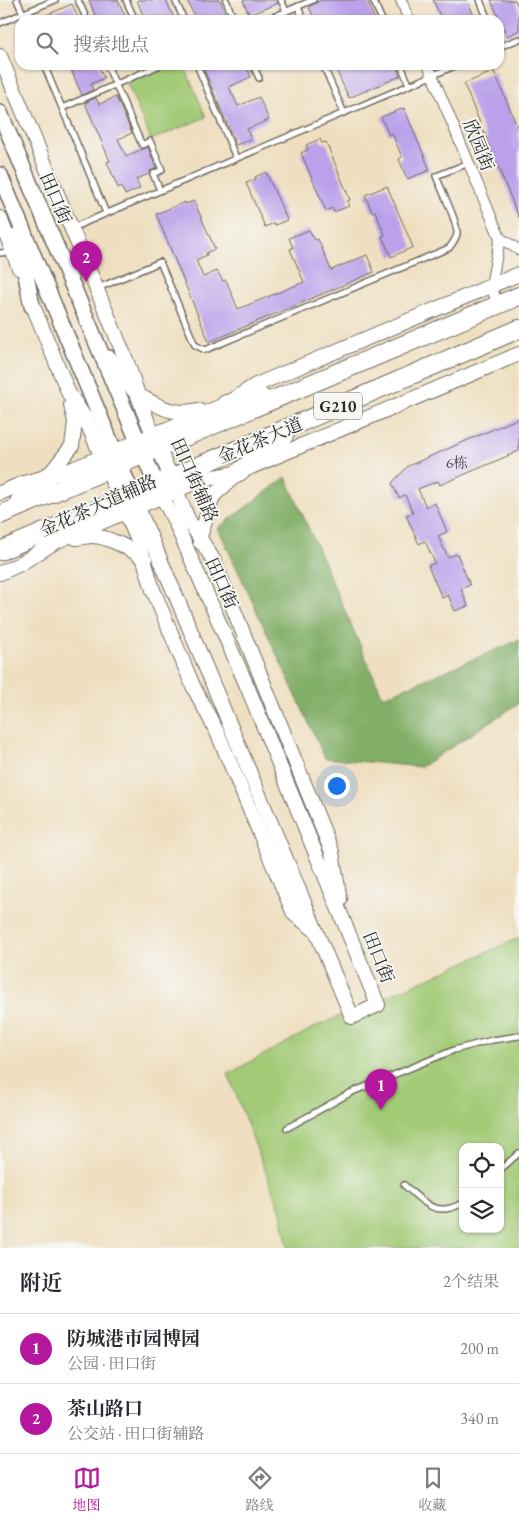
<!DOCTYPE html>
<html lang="zh">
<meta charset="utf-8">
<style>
:root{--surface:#fff;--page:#f7f7f7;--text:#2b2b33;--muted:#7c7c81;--line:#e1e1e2;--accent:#b5179e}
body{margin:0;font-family:"EB Garamond","Noto Serif SC",serif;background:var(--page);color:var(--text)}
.controls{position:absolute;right:15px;bottom:15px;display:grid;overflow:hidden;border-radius:10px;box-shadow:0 1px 4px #0004}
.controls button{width:45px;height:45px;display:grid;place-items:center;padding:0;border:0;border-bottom:1px solid var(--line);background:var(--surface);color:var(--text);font:25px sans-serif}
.you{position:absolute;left:336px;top:785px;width:18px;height:18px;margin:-12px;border:4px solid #fff;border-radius:50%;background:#1a73e8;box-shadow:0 0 0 8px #1a73e833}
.badge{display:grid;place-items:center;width:32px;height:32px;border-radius:50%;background:var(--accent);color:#fff;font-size:16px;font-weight:700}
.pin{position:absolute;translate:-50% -41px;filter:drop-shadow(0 1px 2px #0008)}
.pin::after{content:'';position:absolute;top:26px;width:18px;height:15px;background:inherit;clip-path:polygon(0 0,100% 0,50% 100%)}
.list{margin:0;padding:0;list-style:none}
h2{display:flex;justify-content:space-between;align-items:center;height:65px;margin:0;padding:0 20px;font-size:21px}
h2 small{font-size:16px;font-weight:400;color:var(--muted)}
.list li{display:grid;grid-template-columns:32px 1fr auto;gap:15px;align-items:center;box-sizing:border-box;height:70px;padding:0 20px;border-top:1px solid var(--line)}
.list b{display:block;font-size:19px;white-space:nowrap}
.list p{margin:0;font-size:16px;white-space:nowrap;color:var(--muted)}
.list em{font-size:16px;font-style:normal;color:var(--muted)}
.icon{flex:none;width:28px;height:28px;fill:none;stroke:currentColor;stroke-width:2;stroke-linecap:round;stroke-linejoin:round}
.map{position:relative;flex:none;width:519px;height:1248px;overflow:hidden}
.search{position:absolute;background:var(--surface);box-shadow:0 1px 4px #0004;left:15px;right:15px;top:15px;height:55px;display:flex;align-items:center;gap:12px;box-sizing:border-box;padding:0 18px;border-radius:15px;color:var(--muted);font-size:19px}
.sheet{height:205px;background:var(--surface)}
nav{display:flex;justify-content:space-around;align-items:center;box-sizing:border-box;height:70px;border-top:1px solid var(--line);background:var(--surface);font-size:14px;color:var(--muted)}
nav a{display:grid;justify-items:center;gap:2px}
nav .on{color:var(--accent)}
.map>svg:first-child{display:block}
.green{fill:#a3cb77;stroke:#677b51;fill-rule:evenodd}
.forest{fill:#82af68;stroke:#566d4a}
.building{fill:#baa1ea}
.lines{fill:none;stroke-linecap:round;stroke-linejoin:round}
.lane-casing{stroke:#706a5f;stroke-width:8}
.street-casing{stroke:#706a5f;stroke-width:12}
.secondary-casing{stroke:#706a5f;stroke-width:16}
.primary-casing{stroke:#706a5f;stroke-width:18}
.highway-casing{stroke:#706a5f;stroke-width:20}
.lane{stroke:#fff;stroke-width:5}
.street{stroke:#fff;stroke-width:10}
.secondary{stroke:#fff;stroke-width:14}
.primary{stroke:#fff;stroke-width:15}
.highway{stroke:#fff;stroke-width:18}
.labels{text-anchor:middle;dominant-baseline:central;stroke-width:4;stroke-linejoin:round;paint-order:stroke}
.number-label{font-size:15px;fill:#4f485b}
.shield{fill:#f6f6f2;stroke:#686867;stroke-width:1}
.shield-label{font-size:16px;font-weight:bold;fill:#2b2b2b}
.street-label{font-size:18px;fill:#2b2b2b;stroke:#f6f6f2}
</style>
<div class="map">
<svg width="519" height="1248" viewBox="0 0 519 1248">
<rect width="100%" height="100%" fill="#f6f6f2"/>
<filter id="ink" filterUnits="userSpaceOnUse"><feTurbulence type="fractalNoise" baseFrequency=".02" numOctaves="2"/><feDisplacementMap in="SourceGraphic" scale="10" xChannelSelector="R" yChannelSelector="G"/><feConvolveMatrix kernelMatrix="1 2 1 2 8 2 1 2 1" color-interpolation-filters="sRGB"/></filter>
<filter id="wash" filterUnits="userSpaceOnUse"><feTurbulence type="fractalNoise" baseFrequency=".0096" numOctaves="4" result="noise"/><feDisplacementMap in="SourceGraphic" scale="20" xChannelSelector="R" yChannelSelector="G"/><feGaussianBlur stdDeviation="1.12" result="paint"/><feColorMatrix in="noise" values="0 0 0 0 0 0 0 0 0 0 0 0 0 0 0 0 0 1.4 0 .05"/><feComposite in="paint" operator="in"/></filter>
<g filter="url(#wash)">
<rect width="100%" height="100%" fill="#efdfc0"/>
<path class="green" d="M171,65H184L206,117L151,140L127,83Z
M519,938V1248H288L281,1212L228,1074L317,1026L431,977ZM463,1147H500V1229H463Z"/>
<path class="forest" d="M286,477L383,697L519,640V703L421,767L325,758L218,528Z"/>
<g id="blocks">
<path class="building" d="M89,0H118L127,20H97Z
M137,0H166L175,20H145Z
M187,0H220L228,20H196Z
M243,0H277L278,3L249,15Z
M321,0H367L375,20H315L309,7Z
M433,0H467L476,20H442Z
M491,0H515L519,9V30L507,36Z
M72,4L79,20H35Z
M69,65H98L104,78L91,84L93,90L82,95Z
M202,65H246L251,77L229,87L238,106L259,97L269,120L247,129L251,139L236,145Z
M334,65H395L400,76L349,98Z
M494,71L519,131V218L464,84Z
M116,97L132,133L118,139L126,156L148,147L156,168L150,171L149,174L136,179L140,188L125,195L121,186L118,188L107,162L110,161L85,103L96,98L99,104Z
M404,108L430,170L407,179L399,159L402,157L392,133L389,135L381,117Z
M320,139L322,143L326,142L350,200L347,201L349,206L334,212L332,208L326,211L301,153L308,150L306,145Z
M266,172L287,220L275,225L274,223L265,227L246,183L256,179L255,177Z
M387,186L413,247L391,257L382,236L385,235L375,211L372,212L365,195Z
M194,201L215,249L206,253L207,255L196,260L203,277L217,271L223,281L226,280L238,309L304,282L290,249L293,248L289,238L309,230L315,240L318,239L331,270L367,255L374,272L209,342L156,214L185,202V204Z
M519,418V451L440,485L438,481L418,489L426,507L435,503L447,532L438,536L443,547L448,557L457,554L470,585L461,589L468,606L455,611L448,595L442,598L428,566L435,563L425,541L419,544L406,515L413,513L405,495L399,498L392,483L408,466Z"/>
</g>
</g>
<g filter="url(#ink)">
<use href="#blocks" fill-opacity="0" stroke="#706a5f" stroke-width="1"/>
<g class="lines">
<g class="lane-casing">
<path id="lane" d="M17,0L26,20
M78,0L87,20
M126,0L135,20
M175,0L184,20
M226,0L234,20
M281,0L286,11
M373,0L382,20
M480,0L488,20
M298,6L303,20
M266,20L313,0
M0,23L55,0
M499,47L519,39
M44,65L106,213
M107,65L142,145L150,141L162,170L153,174L160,190
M197,65L236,158
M253,65L259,78
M323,65L344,113
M401,65L409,85
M62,108L160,65
M72,228L457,65
M0,253L12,252
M98,288L160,262L195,345L205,350L449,248C453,243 456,239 457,234C458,222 441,189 436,176L469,163
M287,1128L350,1093L454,1050L492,1040L519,1036
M500,1170L519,1153
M404,1185C425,1203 435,1218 463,1203"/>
</g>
<g class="street-casing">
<path id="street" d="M401,0L409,20
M428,65L500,238
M498,305L491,286L500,238L519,250"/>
</g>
<g class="secondary-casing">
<path id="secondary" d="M0,56L127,362L143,410L188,519L214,561L332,852L340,900
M0,218L19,268
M29,296L69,394L85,418L139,543L153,590L193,686L217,732L294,914L316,931
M138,395C161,407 172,416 198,410
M48,476L72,446L75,422L71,405
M0,493L24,483L68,471L226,404L256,385L519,274
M132,494L176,596L352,1017L378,1005L247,686L176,524L156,484
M76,538C81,538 87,536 92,536C107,536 134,550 145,560
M200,542V537L213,496L239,472
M0,573L20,564L55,542L203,479L239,472L519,354"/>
</g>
<g class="primary-casing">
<path id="primary" d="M0,113L156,484
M0,175L132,494
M18,235L32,306
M109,358L138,395"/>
</g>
<g class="highway-casing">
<path id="highway" d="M226,404L261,397
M239,472L284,436
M19,502L48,476
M0,515L519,296
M0,551L519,329"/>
</g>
<use href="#lane" class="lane"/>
<use href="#street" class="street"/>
<use href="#secondary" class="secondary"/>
<use href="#primary" class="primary"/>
<use href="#highway" class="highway"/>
</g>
</g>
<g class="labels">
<g class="number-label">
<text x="457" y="462">6栋</text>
</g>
<rect class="shield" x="314" y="392.5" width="48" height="27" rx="4"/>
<g class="shield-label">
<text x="338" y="406">G210</text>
</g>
<g class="street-label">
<text transform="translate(479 145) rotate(68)">欣园街</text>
<text transform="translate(56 198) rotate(67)">田口街</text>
<text transform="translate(260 440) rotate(-23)">金花茶大道</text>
<text transform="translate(195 480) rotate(66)">田口街辅路</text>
<text transform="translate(98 505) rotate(-24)">金花茶大道辅路</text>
<text transform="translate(222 583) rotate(66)">田口街</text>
<text transform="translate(379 957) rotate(68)">田口街</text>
</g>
</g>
</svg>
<div class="controls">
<button><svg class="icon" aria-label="locate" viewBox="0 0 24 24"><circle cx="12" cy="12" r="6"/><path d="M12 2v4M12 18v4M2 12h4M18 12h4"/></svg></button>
<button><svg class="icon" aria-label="layers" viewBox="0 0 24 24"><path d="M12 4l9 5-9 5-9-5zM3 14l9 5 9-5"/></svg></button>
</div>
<div class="you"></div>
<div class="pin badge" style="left:381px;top:1110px">1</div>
<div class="pin badge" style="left:86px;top:282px">2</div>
<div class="search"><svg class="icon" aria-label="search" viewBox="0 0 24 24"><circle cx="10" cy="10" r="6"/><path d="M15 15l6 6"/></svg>搜索地点</div>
</div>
<section class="sheet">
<h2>附近<small>2个结果</small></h2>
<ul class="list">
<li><span class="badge">1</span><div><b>防城港市园博园</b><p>公园 · 田口街</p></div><em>200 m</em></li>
<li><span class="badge">2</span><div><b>茶山路口</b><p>公交站 · 田口街辅路</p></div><em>340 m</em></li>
</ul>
</section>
<nav>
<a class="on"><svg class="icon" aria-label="map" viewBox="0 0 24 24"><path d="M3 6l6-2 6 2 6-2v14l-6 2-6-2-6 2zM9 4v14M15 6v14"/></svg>地图</a>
<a><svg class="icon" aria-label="directions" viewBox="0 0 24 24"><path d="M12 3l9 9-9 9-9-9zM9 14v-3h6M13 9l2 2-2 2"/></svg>路线</a>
<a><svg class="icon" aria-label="saved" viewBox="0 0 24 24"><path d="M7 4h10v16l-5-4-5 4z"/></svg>收藏</a>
</nav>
